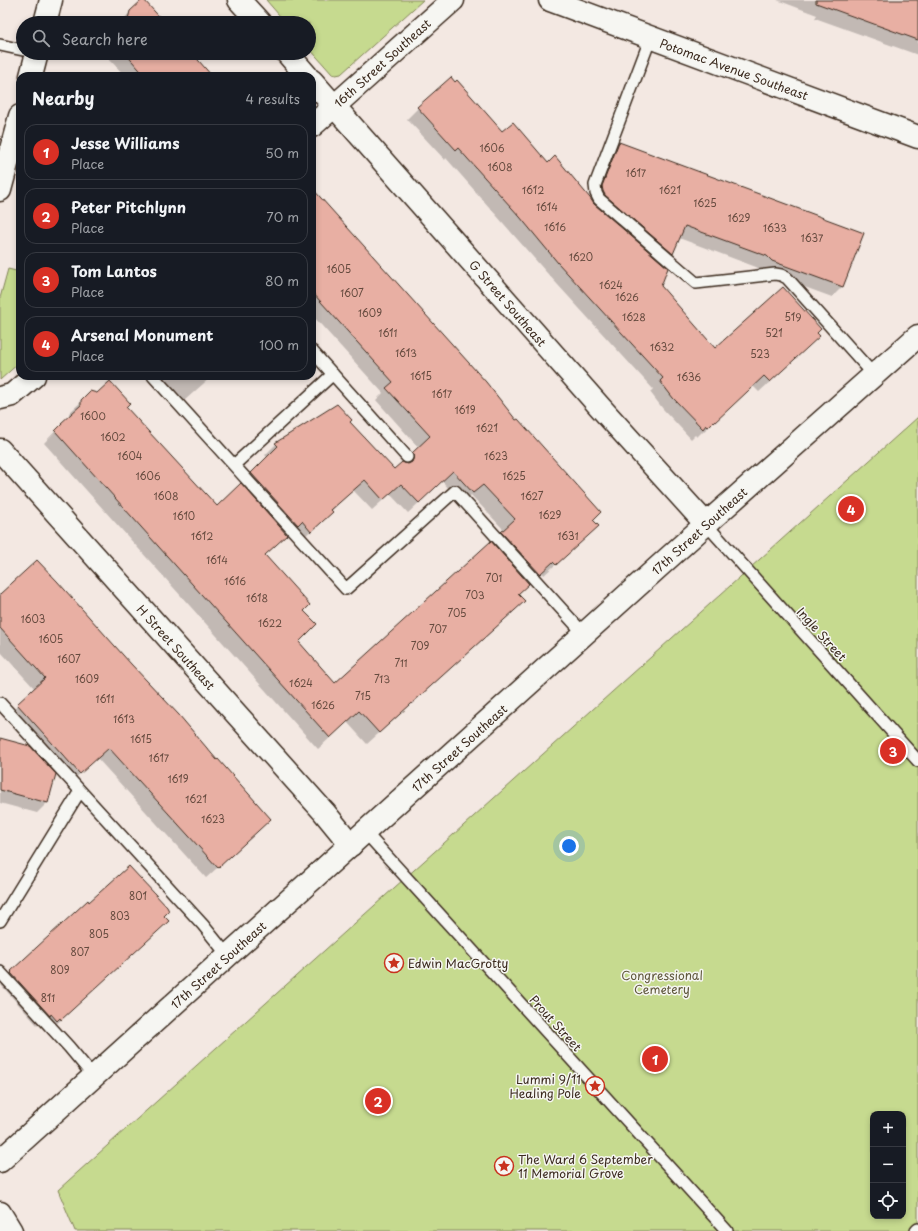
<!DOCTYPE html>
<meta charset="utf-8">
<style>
:root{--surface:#171b24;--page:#242831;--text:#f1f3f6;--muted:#9ea1a6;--line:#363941;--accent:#d93025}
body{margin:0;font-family:"Playpen Sans",sans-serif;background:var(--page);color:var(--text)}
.controls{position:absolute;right:12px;bottom:12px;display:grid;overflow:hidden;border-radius:8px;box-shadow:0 2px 6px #0003}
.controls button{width:36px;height:36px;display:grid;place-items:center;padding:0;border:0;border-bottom:1px solid var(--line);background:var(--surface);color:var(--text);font:20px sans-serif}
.you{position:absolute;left:569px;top:846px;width:14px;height:14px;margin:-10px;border:3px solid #fff;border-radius:50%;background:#1a73e8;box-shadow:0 0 0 6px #1a73e833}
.badge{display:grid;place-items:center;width:26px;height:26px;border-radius:50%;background:var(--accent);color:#fff;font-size:13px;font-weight:700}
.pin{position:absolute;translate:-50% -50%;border:2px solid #fff;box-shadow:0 1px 4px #0006}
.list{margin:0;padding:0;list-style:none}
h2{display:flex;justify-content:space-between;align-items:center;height:52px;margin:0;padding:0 16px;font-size:17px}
h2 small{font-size:13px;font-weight:400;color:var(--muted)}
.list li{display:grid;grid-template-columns:26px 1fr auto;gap:12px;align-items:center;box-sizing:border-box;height:56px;margin:0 8px 8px;padding:0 8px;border:1px solid var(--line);border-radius:12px}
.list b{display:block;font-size:15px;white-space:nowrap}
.list p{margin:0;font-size:13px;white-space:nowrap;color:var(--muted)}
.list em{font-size:13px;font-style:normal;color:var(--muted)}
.icon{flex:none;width:22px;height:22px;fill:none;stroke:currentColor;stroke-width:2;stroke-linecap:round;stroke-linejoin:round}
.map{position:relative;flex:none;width:918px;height:1231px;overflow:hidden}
.search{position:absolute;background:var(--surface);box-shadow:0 2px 6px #0003;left:16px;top:16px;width:300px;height:44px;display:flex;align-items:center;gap:10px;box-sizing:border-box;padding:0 14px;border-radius:22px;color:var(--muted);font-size:15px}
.panel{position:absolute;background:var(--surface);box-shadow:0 2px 6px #0003;left:16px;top:72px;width:300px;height:308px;border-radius:12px}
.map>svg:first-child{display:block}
.green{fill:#c6da8f;stroke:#808256;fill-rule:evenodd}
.shadow{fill:#0003;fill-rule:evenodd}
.building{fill:#e8afa3;stroke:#3b2a1e}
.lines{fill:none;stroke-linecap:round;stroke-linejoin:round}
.lane-casing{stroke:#3b2a1e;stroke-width:14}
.street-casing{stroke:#3b2a1e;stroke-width:25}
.secondary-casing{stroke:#3b2a1e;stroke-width:25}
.lane{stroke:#f6f6f2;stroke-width:11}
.street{stroke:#f6f6f2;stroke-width:22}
.secondary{stroke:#f6f6f2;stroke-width:22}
.labels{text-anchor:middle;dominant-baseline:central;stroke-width:3;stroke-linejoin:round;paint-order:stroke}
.number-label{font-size:10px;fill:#664b3f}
.street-label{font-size:12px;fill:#3b2a1e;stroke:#f6f6f2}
.poi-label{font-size:12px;fill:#3b2a1e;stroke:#f6f6f2;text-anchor:start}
.park-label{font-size:12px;fill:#5e563a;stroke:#f6f6f2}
</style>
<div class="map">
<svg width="918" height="1231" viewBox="0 0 918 1231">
<rect width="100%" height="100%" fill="#f3e8e2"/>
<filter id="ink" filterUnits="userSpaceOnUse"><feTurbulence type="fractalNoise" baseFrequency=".025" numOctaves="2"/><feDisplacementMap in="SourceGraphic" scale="8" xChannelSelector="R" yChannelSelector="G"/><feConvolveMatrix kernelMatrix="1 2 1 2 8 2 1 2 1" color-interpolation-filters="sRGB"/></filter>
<g filter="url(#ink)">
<path class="green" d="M266,0H423L341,74L336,75L332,74L309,48V23H286Z
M8,269L20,272V362L0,380V298Z
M918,417V1231H75L58,1190ZM873,1114H903V1216H873Z"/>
<path class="shadow" d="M777,0H918V55L815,18L817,15Z
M131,12L163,23H119Z
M112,53H190L211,76H125L110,60Z
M418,108L502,132L548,164L593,203L592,197L608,154L619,143L843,286L832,297L761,271L756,267L679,238L673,254L662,264L660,286L714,349L808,347L759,392L753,386L702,433V432L697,437L695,435L691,439L663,409L650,392L653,389L547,273L446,158L445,160L407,119Z
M312,199L592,520L586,537L544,575L542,572L517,594L512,613L367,744L347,722L318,749L44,443L69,417V413L82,401L125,407L217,507L268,458L265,455L276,444L337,405L349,422L394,471L403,463L419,448L376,400L383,393L312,315ZM442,481L462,504L471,495L504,530L334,684L298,642L303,611L264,556L290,532L299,542L353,490L372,510L390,494L408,513Z
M147,376H212L176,408Z
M0,595L259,830L206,878L97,758L69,784L52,765L49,768L48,802L37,813L0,803V739L45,764L48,761L7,716L35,689L0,651Z
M88,901L89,903L168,921L50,1030L48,1029L45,1031L39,1024L38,1026L1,985L2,984L1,982Z"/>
<path class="building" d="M142,0H144L165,23H127L130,11Z
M816,0H918V40L816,3Z
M125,53H192L212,76H145Z
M451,77L455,82L457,80L502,131L513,122L548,163L555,156L590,198L594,204L668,268L661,286L715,348L783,287L821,329L817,333L820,336L770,382L764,376L714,423L713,422L708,427L706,425L703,429L673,398L660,381L663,378L558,263L520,217L458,148L456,150L417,107Z
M619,142L864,233L843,287L772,261L767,256L685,226L673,254L605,195L603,191L602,186Z
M312,188L486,382L516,420L518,419L601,512L593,520L599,526L556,565L553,562L540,574L501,532L515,519L483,485L473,493L453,471L419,503L401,484L383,500L365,480L331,510L333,512L311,532L302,521L298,525L251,473L278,446L275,443L337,404L352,420L350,422L394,469L402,462L408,464L412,462L414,456L412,453L430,436L386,388L393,382L312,292Z
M110,381L130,403L126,407L217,506L241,483L287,535L265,555L310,605L304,611L317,624L299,642L335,683L491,541L529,584L518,594L525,601L379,733L359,711L330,738L55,431L62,424L61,423L81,405V400L90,391L97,393Z
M37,560L57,581L131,664L179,715L217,760L218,759L271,819L218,868L109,748L80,774L17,704L45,678L0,628V594Z
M0,738L30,746L56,774L48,803L0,790Z
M129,866L167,907L169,911L164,916L169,921L61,1020L60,1018L57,1021L51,1014L50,1016L11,973L12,972L11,971L88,900L89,902Z"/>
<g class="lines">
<g class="lane-casing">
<path id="lane" d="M651,37L595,185L596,193L599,199L696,283L775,274L781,275L787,278L874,375
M0,45L23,50
M312,351L407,457
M153,376L346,589L455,491L584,634
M234,465L333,374
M706,524L918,761
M0,703L203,925L228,956
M365,832L727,1231
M0,921L80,791
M0,972L69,1047L94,1077
M916,1231L918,1229"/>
</g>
<g class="street-casing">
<path id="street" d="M239,0L260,23
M45,23L51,0
M287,53L307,76
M31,76L37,53
M312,81L600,407L706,524
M312,126L453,0
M0,190L20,116
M0,398L12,395L34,376
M0,450L324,812L351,845
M0,1213L11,1231"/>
</g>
<g class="secondary-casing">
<path id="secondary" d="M550,0L918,137
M0,1161L706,524L918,336"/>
</g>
<use href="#lane" class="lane"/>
<use href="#street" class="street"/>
<use href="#secondary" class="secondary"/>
</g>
</g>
<defs>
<g id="sight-ring" transform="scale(1)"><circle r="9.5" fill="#f6f6f2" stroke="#c8321e" stroke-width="1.5"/><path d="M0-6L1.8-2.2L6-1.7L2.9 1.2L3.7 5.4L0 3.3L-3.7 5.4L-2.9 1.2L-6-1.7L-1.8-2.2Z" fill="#c8321e"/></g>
</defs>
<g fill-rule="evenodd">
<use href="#sight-ring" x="394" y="963"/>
<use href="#sight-ring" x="595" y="1086"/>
<use href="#sight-ring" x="504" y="1166"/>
</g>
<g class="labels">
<g class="number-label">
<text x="492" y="147">1606</text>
<text x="500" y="166">1608</text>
<text x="636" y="172">1617</text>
<text x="533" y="189">1612</text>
<text x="670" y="189">1621</text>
<text x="705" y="202">1625</text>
<text x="547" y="206">1614</text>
<text x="739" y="217">1629</text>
<text x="555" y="226">1616</text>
<text x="775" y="227">1633</text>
<text x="812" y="237">1637</text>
<text x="581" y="256">1620</text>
<text x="339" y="268">1605</text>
<text x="611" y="284">1624</text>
<text x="352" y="292">1607</text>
<text x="627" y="296">1626</text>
<text x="370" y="312">1609</text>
<text x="634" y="316">1628</text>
<text x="793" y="316">519</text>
<text x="388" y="332">1611</text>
<text x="774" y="332">521</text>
<text x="662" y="346">1632</text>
<text x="406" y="352">1613</text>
<text x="760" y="353">523</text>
<text x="421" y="375">1615</text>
<text x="689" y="376">1636</text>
<text x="442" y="393">1617</text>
<text x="465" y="409">1619</text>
<text x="93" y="415">1600</text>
<text x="487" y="427">1621</text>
<text x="113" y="436">1602</text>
<text x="130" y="455">1604</text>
<text x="496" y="455">1623</text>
<text x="148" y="475">1606</text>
<text x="514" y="475">1625</text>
<text x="166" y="495">1608</text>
<text x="532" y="495">1627</text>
<text x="550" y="514">1629</text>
<text x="184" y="515">1610</text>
<text x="202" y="535">1612</text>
<text x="568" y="535">1631</text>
<text x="217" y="559">1614</text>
<text x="494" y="577">701</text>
<text x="235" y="580">1616</text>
<text x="475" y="594">703</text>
<text x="257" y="597">1618</text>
<text x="457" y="612">705</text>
<text x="33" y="618">1603</text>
<text x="270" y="622">1622</text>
<text x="438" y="628">707</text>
<text x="51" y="638">1605</text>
<text x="420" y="645">709</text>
<text x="69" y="658">1607</text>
<text x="401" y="662">711</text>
<text x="87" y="678">1609</text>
<text x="382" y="678">713</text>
<text x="301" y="682">1624</text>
<text x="363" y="695">715</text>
<text x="105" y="698">1611</text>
<text x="323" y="704">1626</text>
<text x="124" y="718">1613</text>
<text x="141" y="738">1615</text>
<text x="159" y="757">1617</text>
<text x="178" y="778">1619</text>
<text x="196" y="798">1621</text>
<text x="213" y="818">1623</text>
<text x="138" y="895">801</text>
<text x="120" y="915">803</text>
<text x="99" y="933">805</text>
<text x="80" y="951">807</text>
<text x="60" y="969">809</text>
<text x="48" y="997">811</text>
</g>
<g class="street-label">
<text transform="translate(382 63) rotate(-42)">16th Street Southeast</text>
<text transform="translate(734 69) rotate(20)">Potomac Avenue Southeast</text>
<text transform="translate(508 303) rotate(49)">G Street Southeast</text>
<text transform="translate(699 531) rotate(-42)">17th Street Southeast</text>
<text transform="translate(822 634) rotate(48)">Ingle Street</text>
<text transform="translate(176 647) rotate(48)">H Street Southeast</text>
<text transform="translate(459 748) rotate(-42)">17th Street Southeast</text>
<text transform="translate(218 965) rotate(-42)">17th Street Southeast</text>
<text transform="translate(556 1023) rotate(48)">Prout Street</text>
</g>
<g class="poi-label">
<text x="408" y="963">Edwin MacGrotty</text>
<text x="581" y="1079" text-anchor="end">Lummi 9/11<tspan x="581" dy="14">Healing Pole</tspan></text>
<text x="518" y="1159">The Ward 6 September<tspan x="518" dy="14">11 Memorial Grove</tspan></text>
</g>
<g class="park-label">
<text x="662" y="975">Congressional<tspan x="662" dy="14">Cemetery</tspan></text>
</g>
</g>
</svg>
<div class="controls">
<button>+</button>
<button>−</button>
<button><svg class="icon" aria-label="locate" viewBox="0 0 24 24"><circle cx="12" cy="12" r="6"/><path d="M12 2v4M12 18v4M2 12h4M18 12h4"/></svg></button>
</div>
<div class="you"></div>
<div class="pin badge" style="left:655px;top:1059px">1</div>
<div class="pin badge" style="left:378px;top:1101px">2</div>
<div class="pin badge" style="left:893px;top:751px">3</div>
<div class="pin badge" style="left:851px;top:509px">4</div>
<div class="search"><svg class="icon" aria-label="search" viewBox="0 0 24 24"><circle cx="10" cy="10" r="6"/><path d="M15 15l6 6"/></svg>Search here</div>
<section class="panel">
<h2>Nearby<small>4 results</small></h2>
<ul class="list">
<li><span class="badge">1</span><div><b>Jesse Williams</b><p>Place</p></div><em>50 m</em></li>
<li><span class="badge">2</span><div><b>Peter Pitchlynn</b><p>Place</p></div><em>70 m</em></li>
<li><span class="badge">3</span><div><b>Tom Lantos</b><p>Place</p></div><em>80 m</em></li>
<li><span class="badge">4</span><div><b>Arsenal Monument</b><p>Place</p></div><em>100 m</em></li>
</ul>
</section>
</div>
